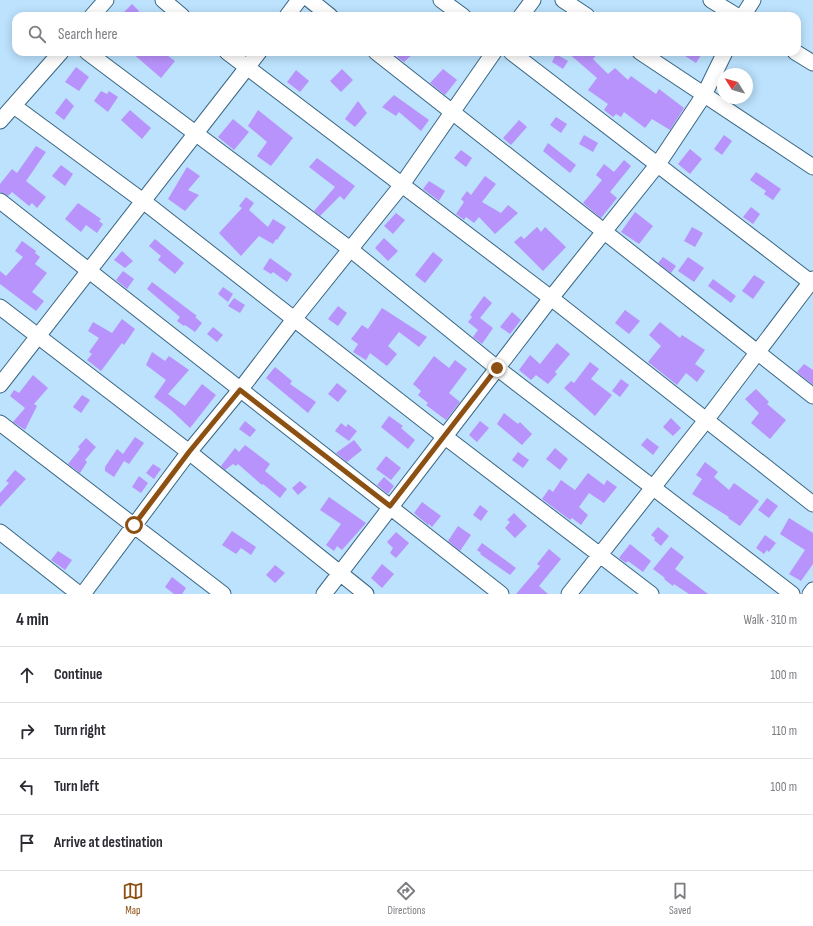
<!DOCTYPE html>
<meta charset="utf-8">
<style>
:root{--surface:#fff;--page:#f2f2f3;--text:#2b2b33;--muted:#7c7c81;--line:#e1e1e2;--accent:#8d5013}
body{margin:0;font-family:"Sofia Sans Condensed",sans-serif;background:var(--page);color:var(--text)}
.compass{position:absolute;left:717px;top:68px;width:36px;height:36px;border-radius:50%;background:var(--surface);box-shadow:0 2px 10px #0003;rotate:307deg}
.stop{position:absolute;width:12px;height:12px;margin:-9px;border:3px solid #8d5013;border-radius:50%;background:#fff}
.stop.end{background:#8d5013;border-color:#fff;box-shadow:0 1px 4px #0008}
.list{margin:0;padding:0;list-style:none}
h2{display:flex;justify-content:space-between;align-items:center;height:52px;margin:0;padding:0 16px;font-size:17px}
h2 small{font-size:13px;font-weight:400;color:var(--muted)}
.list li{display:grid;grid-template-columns:26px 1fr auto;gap:12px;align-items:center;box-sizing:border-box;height:56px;padding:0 16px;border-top:1px solid var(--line)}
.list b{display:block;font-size:15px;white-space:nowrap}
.list em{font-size:13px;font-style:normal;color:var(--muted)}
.icon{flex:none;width:22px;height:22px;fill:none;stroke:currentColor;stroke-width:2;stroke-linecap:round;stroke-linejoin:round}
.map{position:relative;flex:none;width:813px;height:594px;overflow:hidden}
.search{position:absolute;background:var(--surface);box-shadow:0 2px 10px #0003;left:12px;right:12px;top:12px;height:44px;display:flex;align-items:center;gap:10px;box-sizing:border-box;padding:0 14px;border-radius:12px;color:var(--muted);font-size:15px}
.sheet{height:276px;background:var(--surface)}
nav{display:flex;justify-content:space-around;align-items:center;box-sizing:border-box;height:56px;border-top:1px solid var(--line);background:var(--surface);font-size:11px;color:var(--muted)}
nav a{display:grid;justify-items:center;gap:2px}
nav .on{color:var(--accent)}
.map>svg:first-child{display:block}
.building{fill:#b893fc}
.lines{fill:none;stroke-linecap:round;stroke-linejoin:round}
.minor-casing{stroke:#396683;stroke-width:17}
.minor{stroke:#fff;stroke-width:15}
.route{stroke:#8d5013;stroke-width:5}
</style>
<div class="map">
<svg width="813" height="594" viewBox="0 0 813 594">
<rect width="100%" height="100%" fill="#bce2fd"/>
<path class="building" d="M132,4L139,11L135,16H120Z
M131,52H163L175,61L161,78Z
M402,52H415L404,62L397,57Z
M567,52H599L593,59L608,74L615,68L628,80L631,76L656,94L659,89L684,108L670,130L652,119L645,128L624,112L621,117L616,114L613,117L604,110L608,104L588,90L597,78Z
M679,52H703L696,63Z
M556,54L568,61L563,69L552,62Z
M76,67L89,77L79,91L65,82Z
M342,69L353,80L341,92L330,81Z
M443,69L457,80L445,95L430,83Z
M296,70L309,81L300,92L287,82Z
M101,91L107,94L109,91L118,97L108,112L94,101Z
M394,95L429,120L421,131L399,112L396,116L382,107Z
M66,98L74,106L64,120L55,113Z
M358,101L367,113L355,127L345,119Z
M130,110L151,128L142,139L121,120Z
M258,110L293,138L271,166L257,156L267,142L248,126Z
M556,117L567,124L561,133L550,125Z
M233,119L249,132L234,150L218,137Z
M519,120L527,127L511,145L503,138Z
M584,135L598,143L593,152L579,144Z
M724,135L732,141L722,155L714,149Z
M548,143L576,165L570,173L543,151Z
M36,146L46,152L26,181L46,197L37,208L32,203L29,206L12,192L8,196L0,192V184L12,169L17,173Z
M690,149L702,159L690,174L678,164Z
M461,150L472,158L466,167L454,158Z
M317,158L355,186L344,200L340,196L320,216L314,211L335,187L309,167Z
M624,160L631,166L610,192L617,198L601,218L583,203L602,180L596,175L604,164L614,172Z
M61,165L73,174L65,186L52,176Z
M187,167L200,176L188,190L199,195L185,211L168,199Z
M756,172L781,189L773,200L764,194L766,191L750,180Z
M485,176L496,184L482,202L501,213L508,205L518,213L495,234L479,217L474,223L466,217L464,220L456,214L464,202L461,199L467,191L471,195Z
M429,181L445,191L439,201L423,189Z
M246,197L254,203L249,210L268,227L273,219L286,227L277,240L276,239L273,244L259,236L241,256L219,233L242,208L239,206Z
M78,203L101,219L99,221L103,224L97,233L86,225L81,232L65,219Z
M751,207L760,214L753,224L743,217Z
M635,212L653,226L639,244L621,232Z
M396,213L405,220L393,234L384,226Z
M537,227L541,232L545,227L566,247L543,271L514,242L521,236L524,239Z
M692,227L703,233L695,247L684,241Z
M384,238L398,251L388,261L375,248Z
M155,239L184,263L175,274L158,260L161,256L149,246Z
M22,241L36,251L35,253L40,257L35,264L47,273L32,292L44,301L36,311L0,284V271L6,276L23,257L15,251Z
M122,251L133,261L125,268L114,260Z
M433,252L443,260L425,283L415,275Z
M663,257L676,266L671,273L658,263Z
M688,257L704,268L694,282L678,271Z
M270,258L292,274L287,282L273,272L271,274L263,269Z
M123,271L134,279L127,289L116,280Z
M754,275L765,282L753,299L742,291Z
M713,279L736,296L731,303L708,286Z
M152,282L197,316L195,317L202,323L195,332L185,325L184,326L177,321L180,317L147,289Z
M223,287L233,294L228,302L218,294Z
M484,296L492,303L480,318L493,328L482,344L473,337L478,330L468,322L472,317L470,315Z
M234,298L245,305L240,313L228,306Z
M338,306L347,313L338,326L328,319Z
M382,308L427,337L419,347L399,332L388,346L397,354L387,366L370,353L366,360L353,352L358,344L351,339L362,325L368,329Z
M625,310L640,321L629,334L615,323Z
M512,312L521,320L510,334L500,327Z
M122,319L135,329L124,345L122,343L101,371L87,360L92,354L89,352L99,338L88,331L93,322L112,333Z
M660,322L680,338L682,335L705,350L695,364L705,371L697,382L686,373L677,385L648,362L661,346L649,335Z
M213,327L223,335L217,342L207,334Z
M557,343L570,354L555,372L557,374L548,384L536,375L531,380L519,370L530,355L540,364Z
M152,352L165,361L169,356L189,370L168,394L185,406L202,384L216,395L190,428L171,410L154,397L166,380L146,365Z
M434,356L449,368L455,360L467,369L449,393L460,402L446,420L426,405L428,403L418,395L421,391L413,384Z
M590,362L599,369L591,379L612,395L595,416L564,388L571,381L574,383Z
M804,364L813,370V385L797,372Z
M275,367L292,381L290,384L316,402L308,413L266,378Z
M33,375L48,388L34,404L37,406L25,430L13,422L25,408L10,396L14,390L19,393Z
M621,379L629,385L620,397L612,391Z
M337,383L347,391L338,402L328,394Z
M756,389L769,402L767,404L786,420L770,439L751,423L759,413L745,399Z
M82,395L90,400L81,413L73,407Z
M504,413L518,424L520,422L532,434L522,445L497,424Z
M389,416L403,426L401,428L415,440L408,449L381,427Z
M671,418L681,428L673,436L663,427Z
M245,421L256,430L250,437L239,429Z
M480,421L489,428L477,442L469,435Z
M341,423L346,427L348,424L357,431L349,441L335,431Z
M135,437L144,443L129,464L124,461L114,477L105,471V467L117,449L123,454Z
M86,438L96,447L85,460L87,462L80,473L68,464L80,449L78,447Z
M647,438L659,447L653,455L641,445Z
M354,440L362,450L347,462L336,453Z
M245,445L270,464L265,471L287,489L280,498L263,484L262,485L238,464L236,466L233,464L225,470L221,466L235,448L239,452Z
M555,448L568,459L560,470L546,459Z
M518,452L529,460L523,468L512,460Z
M386,456L401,468L391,480L376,469Z
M705,462L718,472L714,477L729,490L734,483L759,501L740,526L728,518L729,517L692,494L702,479L696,475Z
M153,464L161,469L154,479L146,473Z
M15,470L26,479L0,507V493L9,483L6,481Z
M588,473L604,485L607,480L617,487L604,503L589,493L579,507L588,515L581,525L572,518L570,520L542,499L549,489L553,492L561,480L575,490Z
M139,476L148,483L141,493L132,487Z
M384,477L394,486L388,494L377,485Z
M300,481L307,487L298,495L292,488Z
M329,497L366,523L342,550L337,546L334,551L326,545L341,524L320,510Z
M767,498L778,506L769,518L758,510Z
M422,502L441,516L432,527L429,524L428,525L414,513Z
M480,505L488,511L481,521L473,515Z
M514,513L527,526L515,538L505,528L510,522L507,520Z
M789,518L813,533V564L801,581L789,574L805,550L780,534Z
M458,526L471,535L460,551L448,541Z
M658,527L669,536L661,546L654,540L655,538L651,535Z
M232,531L256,547L251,555L241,548L236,554L222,545Z
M396,532L409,543L396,558L390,553L393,548L387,542Z
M765,535L776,543L769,552L767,550L764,554L756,548Z
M482,543L516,568L510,575L480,554L481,553L477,550Z
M630,544L651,561L643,572L628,561L626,563L619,558Z
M671,547L684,557L675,569L708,594H689L674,584L673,586L664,579L665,578L653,569Z
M549,549L561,559L539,586L548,594H516L540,566L537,564Z
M58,551L72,560L65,570L51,560Z
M382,564L394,574L382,588L371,578Z
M275,565L285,573L275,583L266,575Z
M172,577L186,588L182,594H174L165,587Z"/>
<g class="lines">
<g class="minor-casing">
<path id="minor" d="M163,0L182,16
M310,0L330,16
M441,0L463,16
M563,0L587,16
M711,0L737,16
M92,16L106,0
M287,16L299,0
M521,16L533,0
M743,16L753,0
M87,52L350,249L497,368L792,594
M227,52L551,298L813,504
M376,52L813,396
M511,52L813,284
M640,52L813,167
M795,52L813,63
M14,106L143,201L444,436L651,594
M0,121L61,52
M0,201L501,594
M0,307L189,452L366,594
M0,385L259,52
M0,423L223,594
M0,532L79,594
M83,594L189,452L240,390L295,318L401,186L494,52
M324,594L551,298L658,164L704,95L725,52
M569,594L707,419L813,279
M810,594L813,590"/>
</g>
<use href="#minor" class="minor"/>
</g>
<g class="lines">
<path class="route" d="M134,525L189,452L240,390L390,506L497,368"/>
</g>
</svg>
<svg class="compass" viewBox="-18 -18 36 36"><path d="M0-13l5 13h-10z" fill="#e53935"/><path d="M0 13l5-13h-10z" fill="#7c7c81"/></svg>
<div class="stop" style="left:134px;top:525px"></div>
<div class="stop end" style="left:497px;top:368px"></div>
<div class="search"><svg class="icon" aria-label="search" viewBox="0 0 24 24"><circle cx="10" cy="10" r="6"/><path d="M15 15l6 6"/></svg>Search here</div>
</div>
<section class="sheet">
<h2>4 min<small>Walk · 310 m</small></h2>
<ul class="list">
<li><svg class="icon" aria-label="ahead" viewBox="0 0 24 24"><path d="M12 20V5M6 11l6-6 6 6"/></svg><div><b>Continue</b></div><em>100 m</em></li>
<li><svg class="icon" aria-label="right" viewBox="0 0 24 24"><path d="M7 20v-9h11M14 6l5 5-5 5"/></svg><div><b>Turn right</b></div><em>110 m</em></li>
<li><svg class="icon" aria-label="left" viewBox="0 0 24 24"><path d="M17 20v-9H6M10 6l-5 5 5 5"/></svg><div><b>Turn left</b></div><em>100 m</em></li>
<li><svg class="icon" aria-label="arrive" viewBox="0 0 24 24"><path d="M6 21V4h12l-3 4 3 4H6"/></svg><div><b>Arrive at destination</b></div></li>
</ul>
</section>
<nav>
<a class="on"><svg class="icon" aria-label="map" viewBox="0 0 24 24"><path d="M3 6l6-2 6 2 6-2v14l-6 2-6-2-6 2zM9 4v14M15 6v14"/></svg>Map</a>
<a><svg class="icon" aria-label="directions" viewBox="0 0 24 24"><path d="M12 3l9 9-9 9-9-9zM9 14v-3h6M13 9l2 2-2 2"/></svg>Directions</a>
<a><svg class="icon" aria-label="saved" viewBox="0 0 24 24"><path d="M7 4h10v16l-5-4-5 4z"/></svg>Saved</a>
</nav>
